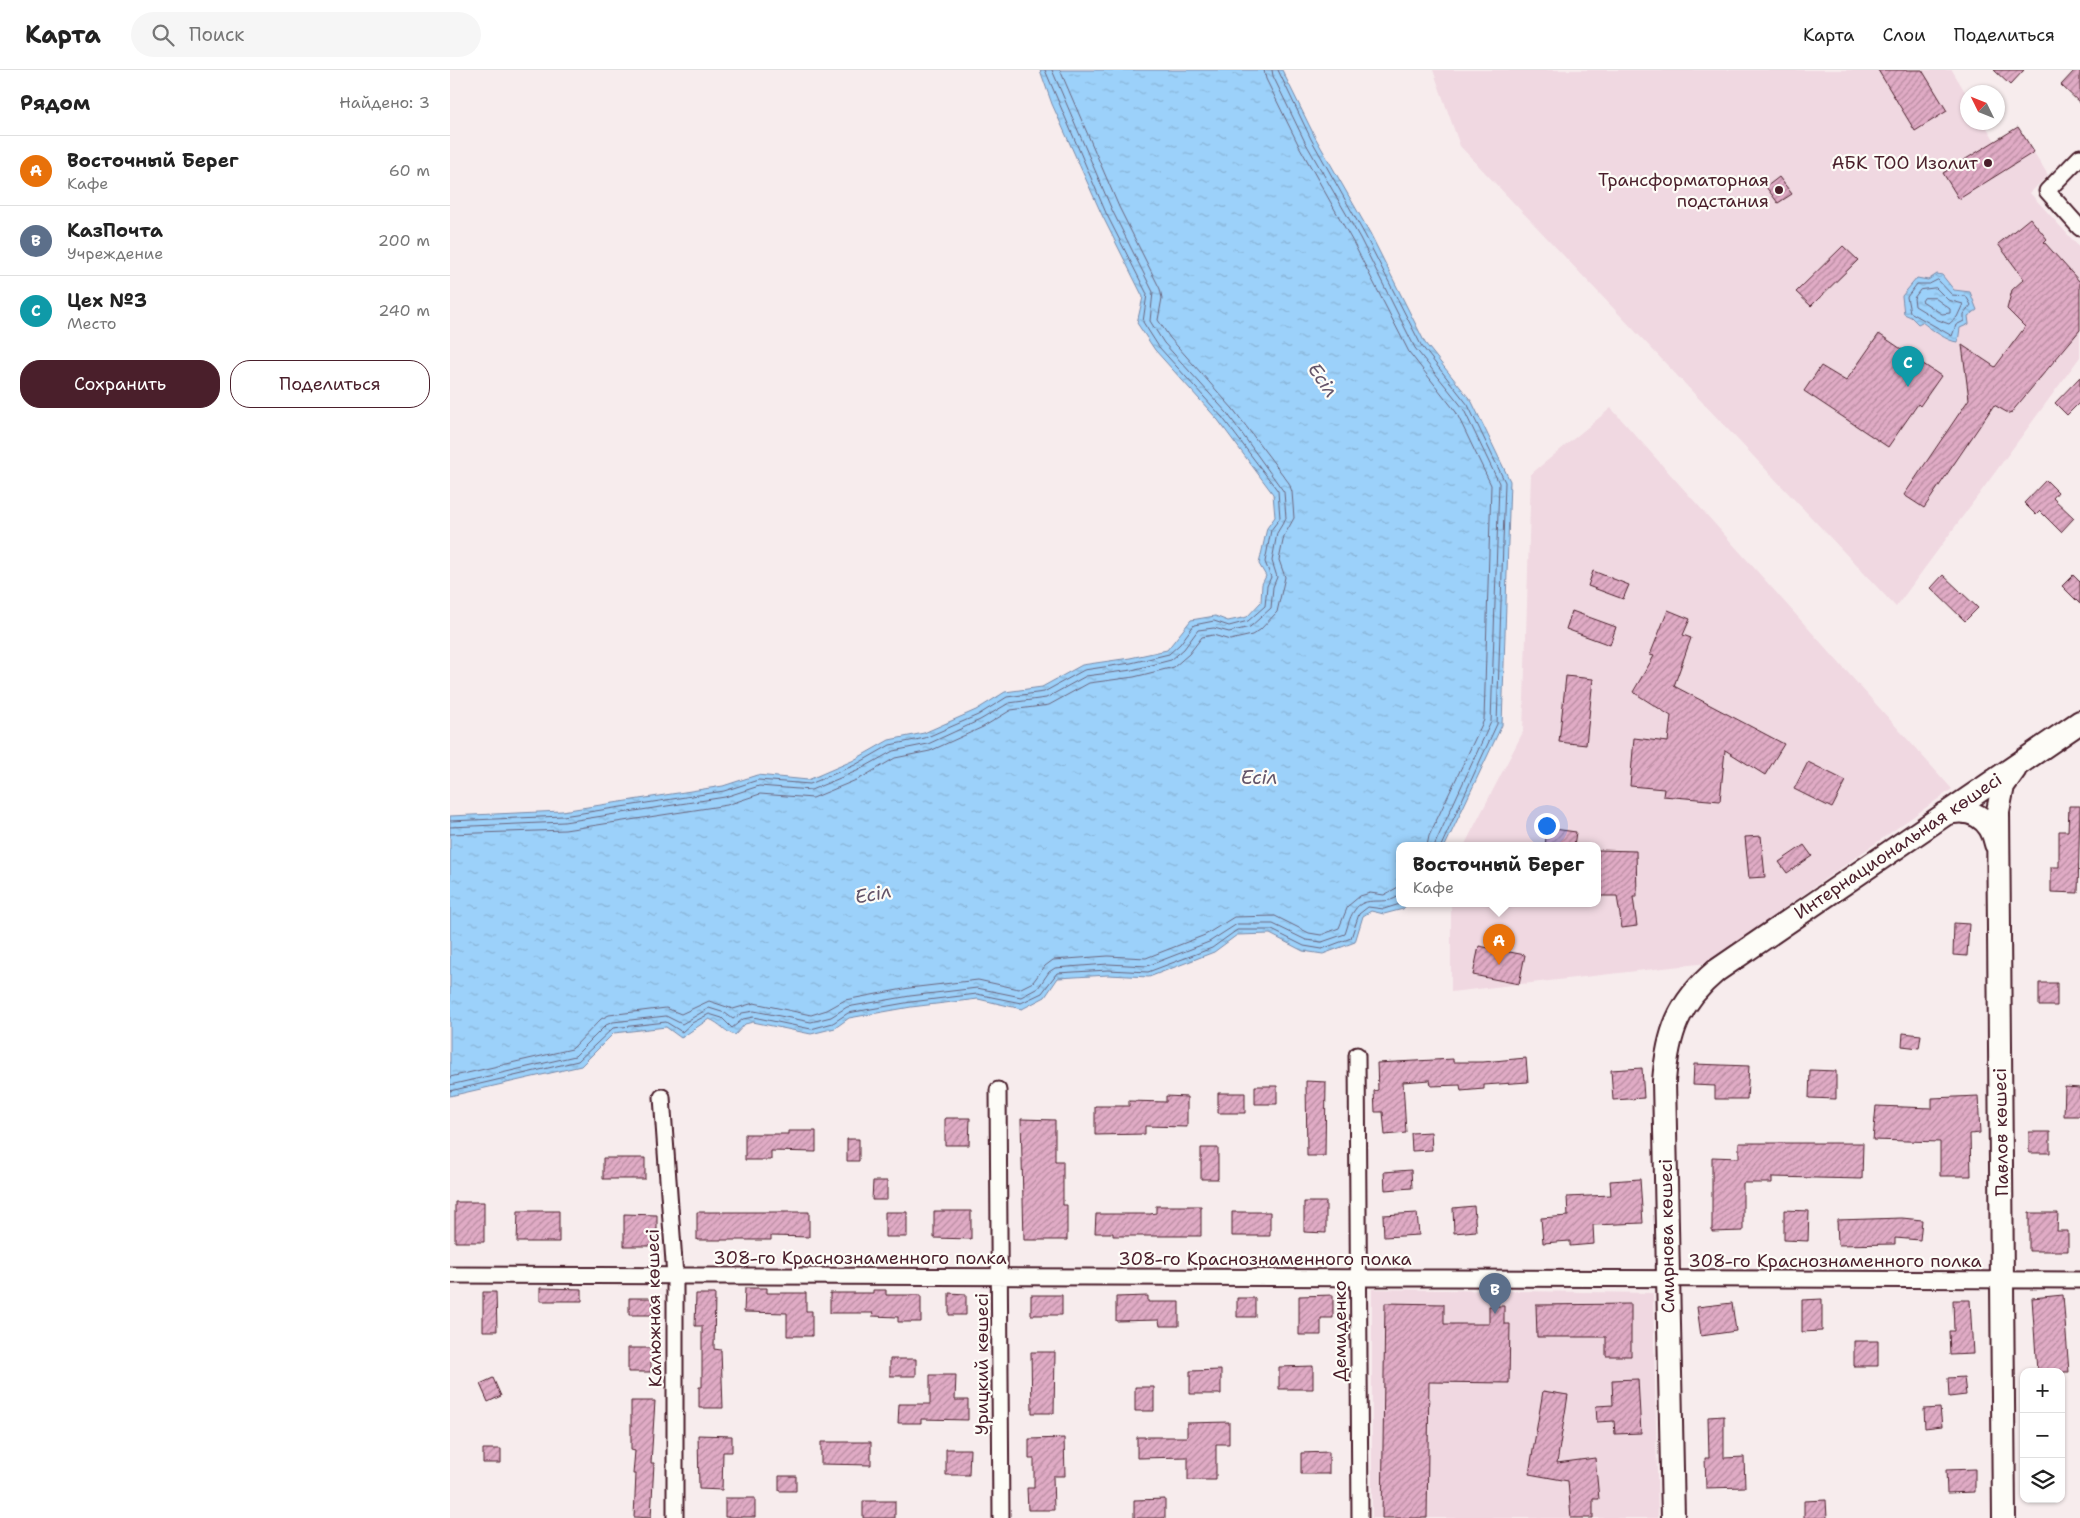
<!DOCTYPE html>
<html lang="ru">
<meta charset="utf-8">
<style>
:root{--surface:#fff;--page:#f6f6f6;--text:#222;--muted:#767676;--line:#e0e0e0;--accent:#4a1f2b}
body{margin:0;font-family:"Shantell Sans",sans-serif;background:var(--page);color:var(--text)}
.controls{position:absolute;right:15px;bottom:15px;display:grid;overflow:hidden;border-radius:10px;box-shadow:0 1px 4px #0004}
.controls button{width:45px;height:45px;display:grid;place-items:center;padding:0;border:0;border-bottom:1px solid var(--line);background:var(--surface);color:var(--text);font:25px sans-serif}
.compass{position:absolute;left:1510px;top:15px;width:45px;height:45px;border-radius:50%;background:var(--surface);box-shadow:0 1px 4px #0004;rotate:313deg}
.you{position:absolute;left:1096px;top:755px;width:18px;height:18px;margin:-12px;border:4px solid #fff;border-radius:50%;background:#1a73e8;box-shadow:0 0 0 8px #1a73e833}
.badge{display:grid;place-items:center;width:32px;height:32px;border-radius:50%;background:var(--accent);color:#fff;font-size:16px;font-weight:700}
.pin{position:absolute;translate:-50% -41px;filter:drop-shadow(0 1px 2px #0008)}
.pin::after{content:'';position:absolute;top:26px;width:18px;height:15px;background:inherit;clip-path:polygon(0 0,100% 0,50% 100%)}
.popup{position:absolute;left:946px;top:772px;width:205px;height:65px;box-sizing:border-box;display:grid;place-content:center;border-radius:10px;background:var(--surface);filter:drop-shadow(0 1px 4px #0005);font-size:16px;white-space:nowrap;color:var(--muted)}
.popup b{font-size:19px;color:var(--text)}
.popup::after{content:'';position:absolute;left:50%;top:100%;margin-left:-10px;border:10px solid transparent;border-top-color:var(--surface)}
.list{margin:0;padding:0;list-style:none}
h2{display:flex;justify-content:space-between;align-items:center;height:65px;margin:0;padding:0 20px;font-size:21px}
h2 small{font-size:16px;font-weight:400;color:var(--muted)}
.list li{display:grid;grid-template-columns:32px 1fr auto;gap:15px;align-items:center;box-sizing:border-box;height:70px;padding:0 20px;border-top:1px solid var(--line)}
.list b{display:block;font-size:19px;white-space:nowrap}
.list p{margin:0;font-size:16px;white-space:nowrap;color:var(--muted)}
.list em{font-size:16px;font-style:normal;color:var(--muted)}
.actions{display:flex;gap:10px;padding:15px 20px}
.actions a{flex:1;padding:11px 0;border:1px solid var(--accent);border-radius:20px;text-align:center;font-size:18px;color:var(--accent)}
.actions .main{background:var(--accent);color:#fff}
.icon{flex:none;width:28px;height:28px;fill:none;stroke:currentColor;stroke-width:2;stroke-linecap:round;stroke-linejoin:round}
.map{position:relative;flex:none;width:1630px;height:1448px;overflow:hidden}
header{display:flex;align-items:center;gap:30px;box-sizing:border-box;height:70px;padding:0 25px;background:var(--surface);border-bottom:1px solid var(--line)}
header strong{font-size:24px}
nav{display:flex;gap:28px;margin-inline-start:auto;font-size:18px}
.search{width:350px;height:45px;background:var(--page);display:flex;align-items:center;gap:12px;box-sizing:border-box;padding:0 18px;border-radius:28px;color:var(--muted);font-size:19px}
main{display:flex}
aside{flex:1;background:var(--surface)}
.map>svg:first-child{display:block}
.built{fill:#f0d8e1}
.water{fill:url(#water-ripples);stroke:#7b8aa7}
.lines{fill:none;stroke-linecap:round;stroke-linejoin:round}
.shore{stroke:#6b667e;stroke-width:1}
.building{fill:url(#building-hatch);stroke:#4a1f2b}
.street-casing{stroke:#4a1f2b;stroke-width:19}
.secondary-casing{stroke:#4a1f2b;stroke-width:26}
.street{stroke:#fdfcf7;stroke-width:15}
.secondary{stroke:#fdfcf7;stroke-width:22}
.poi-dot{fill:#4a1f2b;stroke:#fdfcf7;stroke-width:2}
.labels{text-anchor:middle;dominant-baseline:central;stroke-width:4.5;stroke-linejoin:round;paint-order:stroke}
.poi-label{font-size:18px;fill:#4a1f2b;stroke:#fdfcf7;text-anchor:end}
.street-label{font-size:18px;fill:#4a1f2b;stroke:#fdfcf7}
.water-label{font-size:19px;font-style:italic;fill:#635469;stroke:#fdfcf7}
</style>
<header>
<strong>Карта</strong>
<div class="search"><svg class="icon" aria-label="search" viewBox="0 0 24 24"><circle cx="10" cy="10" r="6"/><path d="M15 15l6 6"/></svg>Поиск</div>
<nav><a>Карта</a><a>Слои</a><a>Поделиться</a></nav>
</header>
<main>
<aside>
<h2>Рядом<small>Найдено: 3</small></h2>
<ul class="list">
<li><span class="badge" style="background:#e8710a">A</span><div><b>Восточный Берег</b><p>Кафе</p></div><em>60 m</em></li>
<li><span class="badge" style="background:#5c6f8a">B</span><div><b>КазПочта</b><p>Учреждение</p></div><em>200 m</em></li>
<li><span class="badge" style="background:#0f9aa8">C</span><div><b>Цех №3</b><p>Место</p></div><em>240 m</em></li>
</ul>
<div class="actions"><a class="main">Сохранить</a><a>Поделиться</a></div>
</aside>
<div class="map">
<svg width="1630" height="1448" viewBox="0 0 1630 1448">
<defs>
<pattern id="water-ripples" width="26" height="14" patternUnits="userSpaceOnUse" patternTransform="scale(1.25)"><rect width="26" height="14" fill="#9cd1fa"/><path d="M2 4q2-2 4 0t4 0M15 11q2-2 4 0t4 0" fill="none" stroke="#88b3d6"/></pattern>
<pattern id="building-hatch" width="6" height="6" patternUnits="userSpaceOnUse" patternTransform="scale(1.25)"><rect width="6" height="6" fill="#e0abc5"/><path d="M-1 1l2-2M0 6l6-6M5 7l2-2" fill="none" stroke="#b88ba0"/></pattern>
</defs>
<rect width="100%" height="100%" fill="#f7eced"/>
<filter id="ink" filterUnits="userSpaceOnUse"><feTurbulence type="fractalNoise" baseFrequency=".02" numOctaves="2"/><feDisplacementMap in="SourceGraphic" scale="10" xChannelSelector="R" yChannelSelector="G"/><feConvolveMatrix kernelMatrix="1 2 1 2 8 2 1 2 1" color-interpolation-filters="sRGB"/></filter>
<g filter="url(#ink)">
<path class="built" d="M983,0H1502L1517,25L1518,52L1534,53L1545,71L1568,57L1598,105L1580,123L1630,178V287L1446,537L1010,76Z
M1161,338L1502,719L1257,893L1001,922V834H1148V776H1014L1073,662L1081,404Z
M922,1219L1203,1223L1208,1448H922Z"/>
<path class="water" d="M590,0H832L865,67L920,163L975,273L1022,332L1060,411L1052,655L995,776H950V834H957L953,839L934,844L921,841L913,846L905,872L873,884L853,881L820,864L787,865L764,882L699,907L658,905L608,908L595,927L572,939L528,929L461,937L399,948L385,958L361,964L303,952L295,954L285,965C276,963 270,953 259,949L231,968L216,957L164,963L131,996L0,1026V746L112,741L273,716L307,705L358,710L402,691L439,670L474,663L526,640L555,622L592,617L632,595L680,588L717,580L741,550L765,546L778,551L797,547L811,532L812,514L816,506L809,494L817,458L825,447L823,424L768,350L705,280L687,253L693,227L652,145L602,34Z
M1487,204L1492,205L1504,220L1520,222L1527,240L1518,246L1519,254L1510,258L1508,272C1498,272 1481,259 1472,252L1468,254L1461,247L1454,244L1452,226L1467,208L1478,210Z"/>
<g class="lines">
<path class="shore" d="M814,0L816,9L849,76L903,172L959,282L1006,342L1041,415L1034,650L979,766L977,776
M822,0L823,6L855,72L910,168L965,278L1013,338L1049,413L1041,652L984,776
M828,0L861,69L915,165L971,275L1018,335L1055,412L1047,654L991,776
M1488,210L1502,225L1516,226L1521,235L1514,244V251L1506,255L1502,266L1460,242L1457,227L1467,214H1479Z
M1486,218L1498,230L1513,234L1507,247L1499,254L1488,250L1465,236L1464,228L1470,220Z
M1485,228L1500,239V243L1492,244L1472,231L1474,228Z
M0,751L113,746L274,721L308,710L360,714L405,695L440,675L475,668L528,645L557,627L594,622L634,600L681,593L719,584L730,574L744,555L764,551L779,556L798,551L815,536L817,516L821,507L815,492L821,460L830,448L828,421L772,347L709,277L693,252L697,224L656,143L595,0
M0,757L114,752L275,727L309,716L361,720L407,701L443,681L478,674L530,650L559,633L596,628L636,606L682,600L721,590L734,579L748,560L764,558L779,562L800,557L821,538L823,517L827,507L822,491L827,463L836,448L834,422L777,343L714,273L700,251L703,222L662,140L602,0
M0,764L115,760L277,735L310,724L363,728L411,708L445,688L480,681L533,657L561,640L599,635L639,613L684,607L724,597L739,584L752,567L763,565L780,570L802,565L810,560L827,542L835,507L829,490L834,466L844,448L842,422L839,413L783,339L720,268L708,250L712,228L710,219L669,137L610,0
M0,1007L122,979L151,949L159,945L216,938L231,944L259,931L283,939L304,933L361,945L377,940L395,930L459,918L528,910L569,919L583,912L595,896L603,890L658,886L696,888L755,865L784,847L825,846L859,863L871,865L889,858L898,836L910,826L920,823L934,825L950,816
M0,1015L125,986L156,955L163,952L216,946L232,954L259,938L275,943L283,949L292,943L304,941L361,952L381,947L397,937L460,926L527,918L571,927L588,918L599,902L605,898L658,894L697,896L759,872L787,854H823L856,870L872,872L895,864C898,856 899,848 904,841C915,823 936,838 950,825
M0,1021L128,991L163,958L216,952L232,962L242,953L259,944L272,948L282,958L293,949L303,947L361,959L383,953L398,943L461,932L527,924L571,933L592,923L607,903L658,900L698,902L762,878L787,860H822L854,876L872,879L901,868L909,844L918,837L934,839L950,834"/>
</g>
<path class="building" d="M1428,0H1472L1497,41L1465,61Z
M1544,0H1574L1560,15Z
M1625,0H1630V33L1611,15Z
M1568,57L1584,82L1509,129L1493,103Z
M1329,107L1342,124L1328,133L1316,117Z
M1580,148L1597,169L1594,172L1630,212V260L1560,344L1544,335L1474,438L1454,425L1519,329L1512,275L1545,297L1575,257L1557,239L1562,220L1574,209L1548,174Z
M1393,176L1408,190L1361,236L1346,222Z
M1429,264L1491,306L1470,336L1468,334L1438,377L1354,321L1371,296L1396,311Z
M1630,307V332L1617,345L1605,333Z
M1596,410L1608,422L1603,428L1624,448L1611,462L1590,441L1586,445L1574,433Z
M1143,501L1179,515L1173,529L1138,516Z
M1493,505L1528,538L1515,551L1481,518Z
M1623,505L1630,512V534L1612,516Z
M1218,540L1240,549L1233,565L1241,568L1224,616L1334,674L1315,705L1275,680L1270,731L1213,726L1214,719L1180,716L1184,668L1218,672L1221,646L1183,622L1204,586L1200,585Z
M1122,541L1166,557L1160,575L1116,559Z
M1116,606L1143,609L1136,675L1109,672Z
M1358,692L1396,711L1382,738L1344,719Z
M1619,736H1630L1628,823L1601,822V797H1609V761H1618Z
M1097,758L1126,762L1124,776H1095Z
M1311,766L1315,807L1299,808L1295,767Z
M1354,775L1362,786L1337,803L1329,792Z
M1148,780L1186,781L1187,827H1183L1187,856L1172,858L1167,826H1148Z
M1504,853L1519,854L1517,886L1503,885Z
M1029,876L1075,885L1069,914L1023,905Z
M1589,913H1607V936H1589Z
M1453,963L1471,965L1469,978L1452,976Z
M1076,988L1078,1012L1034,1015V1019L1011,1021L1010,1015L981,1016L980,1010L953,1012L956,1063L935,1065L933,1042H925L924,1021L928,1020L927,993L1003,989V992H1033Z
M1244,994L1299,996L1297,1029H1265V1016L1243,1015Z
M1192,998L1194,1028L1163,1030L1161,1000Z
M1360,1000L1386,1001V1029L1359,1028Z
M856,1011L876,1012L875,1086H857Z
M805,1016H827V1034H805Z
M1615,1017L1630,1018V1046H1614Z
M768,1023H795V1043H768Z
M716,1026L737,1027V1057L695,1056V1064L645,1065V1036H679V1031L716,1032Z
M1528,1026L1530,1063L1520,1064L1521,1106H1490V1072L1423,1070L1426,1036L1482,1038V1028Z
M495,1048H520L519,1075H495Z
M571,1049L605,1050V1091H613V1135H617V1170H574Z
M338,1061H366V1082L321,1081V1090H295V1064H338Z
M981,1062L982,1080L962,1081L961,1063Z
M1579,1062H1600V1083H1579Z
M397,1069H409V1091H397Z
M1289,1073H1413L1412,1109L1322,1107V1113H1293V1161L1262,1162V1087L1289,1088Z
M751,1078H768V1109H751Z
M153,1088H195V1109H153Z
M961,1100L962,1118L935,1120L934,1102Z
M1190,1109L1193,1153L1143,1155L1144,1174L1120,1176V1171L1093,1173L1091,1148L1118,1146L1117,1127L1161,1125L1160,1111Z
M423,1111H437V1130H422Z
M5,1132H34V1172H5Z
M854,1132H876V1163L854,1162Z
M706,1136H751V1166H663V1163H645L646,1144H700L706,1143Z
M1024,1136L1026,1161L1004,1163L1003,1138Z
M1334,1140L1359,1141L1358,1171L1334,1170Z
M68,1141H109V1172H67Z
M484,1141H521V1169L484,1168Z
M247,1142H359V1167L321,1166V1170H247Z
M435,1142H457V1167H435Z
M782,1142H820V1166H782Z
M967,1143L969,1165L934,1167L933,1145Z
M1579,1143H1608L1607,1161H1618V1181H1579Z
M174,1144L207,1145V1176H174Z
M1452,1148L1472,1150L1470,1170L1445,1168V1174L1388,1175L1387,1150Z
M90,1218L132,1219V1231H90Z
M295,1218H317V1223H356V1241H362V1266H337V1243L294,1242Z
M423,1220H436V1225H471V1252H448V1247L422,1246L423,1243H380V1223H423Z
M33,1222H46L47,1261H33Z
M499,1223L516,1224V1245H499Z
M246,1224H265L264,1279L271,1280L273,1338H249V1317H252V1256H245Z
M581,1225H612V1245H581Z
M883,1225V1248H871V1265H849V1226Z
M1613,1225L1619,1302H1587L1582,1228Z
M698,1226V1232H729V1256H710L709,1250L666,1251V1227Z
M179,1228H203L202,1245H179Z
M787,1228H805V1247H787Z
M1372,1229V1261L1352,1262V1230Z
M1503,1230H1520L1523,1284L1500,1285L1499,1261H1504Z
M935,1233L994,1234V1254H1039V1236H1054V1254H1060L1059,1313L979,1312L977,1448H932Z
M1282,1233L1286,1261L1251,1266L1247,1237Z
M1181,1234V1286H1156V1267H1087L1086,1235Z
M1404,1271H1428V1296H1404Z
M178,1278H201V1302H178Z
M581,1282H605L604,1343H582Z
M440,1289H466V1306H440Z
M863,1296V1319H829V1297Z
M771,1300V1324H740V1301Z
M480,1305H506L505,1330H518V1350L471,1349V1353H448L449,1334H480Z
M1514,1307L1516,1325L1499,1327L1498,1308Z
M43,1308L51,1326L38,1332L30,1314Z
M1188,1309L1191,1363L1165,1364L1164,1351L1147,1352L1146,1336L1163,1335L1162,1310Z
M685,1317H704V1341H685Z
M1093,1321L1118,1325L1107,1393L1145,1388L1149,1429H1143V1448H1121L1118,1411L1079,1404Z
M181,1331H205L201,1393H204L201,1448L184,1447L186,1404H183L185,1381L181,1380Z
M1490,1338L1492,1356L1475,1358L1474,1339Z
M1274,1346V1388L1294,1387L1295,1417L1256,1418L1255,1388H1259L1258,1347Z
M779,1352V1374H766V1410H738V1387L687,1388V1367H737V1353Z
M248,1365L282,1366V1382H273L272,1420L249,1419Z
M614,1368L615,1406H603L604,1440H578L577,1418H584V1389H579V1369Z
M371,1372H421V1395L371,1394Z
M33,1379H51V1393H33Z
M496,1379H520L519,1405H496Z
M879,1382V1404H851V1383Z
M1525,1399V1422L1497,1423L1496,1400Z
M329,1406H346V1421H329Z
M275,1428H305V1447H275Z
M715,1429V1448H684V1430Z
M1376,1430L1377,1448H1354V1431Z
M413,1431H445V1448H413Z"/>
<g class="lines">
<g class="street-casing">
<path id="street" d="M1630,87L1597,121L1630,158
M907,985L910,1448
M548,1020L551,1448
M212,1027L225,1206V1448
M0,1205L1630,1210"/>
</g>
<g class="secondary-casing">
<path id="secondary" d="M1495,744C1520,736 1541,748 1546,774
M1223,1448L1214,1011C1218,963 1228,933 1266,901L1630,652
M1554,1448L1548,741L1553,716L1565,699"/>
</g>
<use href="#street" class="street"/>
<use href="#secondary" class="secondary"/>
</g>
</g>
<g class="poi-dot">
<circle cx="1538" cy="93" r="5"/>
<circle cx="1329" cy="120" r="5"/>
</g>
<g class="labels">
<g class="poi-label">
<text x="1528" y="93">АБК ТОО Изолит</text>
<text x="1319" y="110">Трансформаторная<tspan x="1319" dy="21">подстания</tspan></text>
</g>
<g class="street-label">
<text transform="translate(1448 776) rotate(-34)">Интернациональная көшесі</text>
<text transform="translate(1551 1062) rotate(-91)">Павлов көшесі</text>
<text transform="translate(1217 1166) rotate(-91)">Смирнова көшесі</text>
<text x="410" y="1188">308-го Краснознаменного полка</text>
<text x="815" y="1189">308-го Краснознаменного полка</text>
<text x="1385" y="1191">308-го Краснознаменного полка</text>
<text transform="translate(204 1238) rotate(-91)">Калюжная көшесі</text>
<text transform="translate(890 1261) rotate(-90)">Демиденко</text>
<text transform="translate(532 1294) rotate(-90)">Урицкий көшесі</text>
</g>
<g class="water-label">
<text transform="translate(873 310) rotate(56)">Есіл</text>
<text x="809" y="707">Есіл</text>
<text transform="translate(423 824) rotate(-11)">Есіл</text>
</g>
</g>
</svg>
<div class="controls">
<button>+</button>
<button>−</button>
<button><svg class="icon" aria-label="layers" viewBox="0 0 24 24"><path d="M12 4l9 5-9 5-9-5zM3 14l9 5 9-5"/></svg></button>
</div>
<svg class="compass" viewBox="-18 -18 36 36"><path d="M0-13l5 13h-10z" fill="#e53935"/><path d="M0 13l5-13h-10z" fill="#767676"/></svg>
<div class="you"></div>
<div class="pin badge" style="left:1049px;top:895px;background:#e8710a">A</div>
<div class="popup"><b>Восточный Берег</b>Кафе</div>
<div class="pin badge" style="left:1045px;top:1244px;background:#5c6f8a">B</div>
<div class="pin badge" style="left:1458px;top:317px;background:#0f9aa8">C</div>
</div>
</main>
